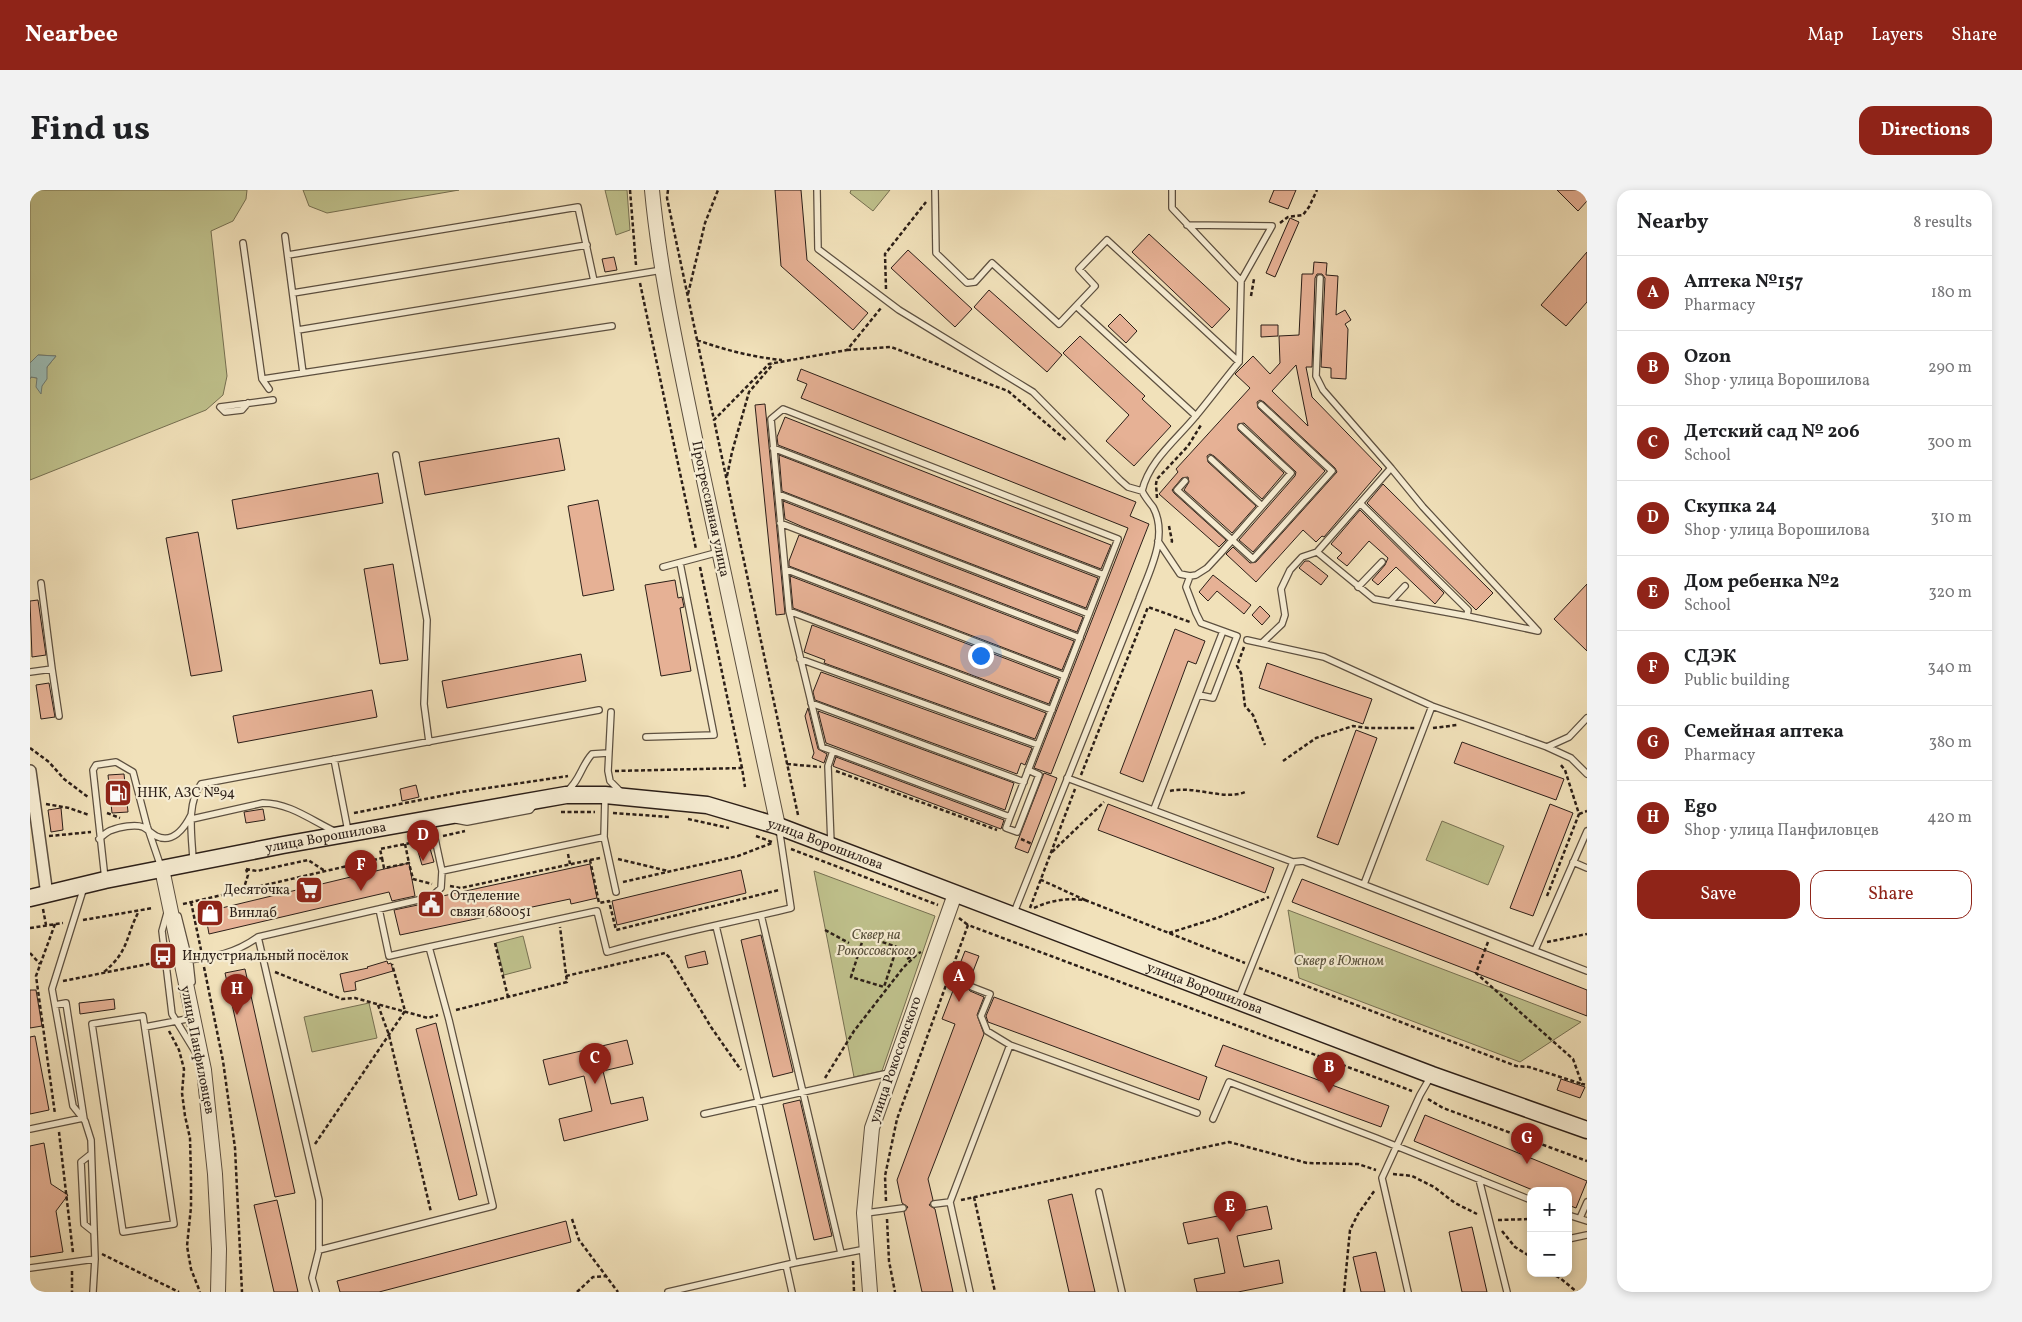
<!DOCTYPE html>
<meta charset="utf-8">
<style>
:root{--surface:#fff;--page:#f2f2f2;--text:#202124;--muted:#757577;--line:#e0e0e0;--accent:#8f2418}
body{margin:0;font-family:Vollkorn,serif;background:var(--page);color:var(--text)}
.controls{position:absolute;right:15px;bottom:15px;display:grid;overflow:hidden;border-radius:10px;box-shadow:0 2px 8px #0003}
.controls button{width:45px;height:45px;display:grid;place-items:center;padding:0;border:0;border-bottom:1px solid var(--line);background:var(--surface);color:var(--text);font:25px sans-serif}
.you{position:absolute;left:950px;top:465px;width:18px;height:18px;margin:-12px;border:4px solid #fff;border-radius:50%;background:#1a73e8;box-shadow:0 0 0 8px #1a73e833}
.badge{display:grid;place-items:center;width:32px;height:32px;border-radius:50%;background:var(--accent);color:#fff;font-size:16px;font-weight:700}
.pin{position:absolute;translate:-50% -41px;filter:drop-shadow(0 1px 2px #0008)}
.pin::after{content:'';position:absolute;top:26px;width:18px;height:15px;background:inherit;clip-path:polygon(0 0,100% 0,50% 100%)}
.list{margin:0;padding:0;list-style:none}
h2{display:flex;justify-content:space-between;align-items:center;height:65px;margin:0;padding:0 20px;font-size:21px}
h2 small{font-size:16px;font-weight:400;color:var(--muted)}
.list li{display:grid;grid-template-columns:32px 1fr auto;gap:15px;align-items:center;box-sizing:border-box;height:75px;padding:0 20px;border-top:1px solid var(--line)}
.list b{display:block;font-size:19px;white-space:nowrap}
.list p{margin:0;font-size:16px;white-space:nowrap;color:var(--muted)}
.list em{font-size:16px;font-style:normal;color:var(--muted)}
.actions{display:flex;gap:10px;padding:15px 20px}
.actions a{flex:1;padding:11px 0;border:1px solid var(--accent);border-radius:15px;text-align:center;font-size:18px;color:var(--accent)}
.actions .main{background:var(--accent);color:#fff}
.map{position:relative;flex:none;width:1557px;height:1102px;overflow:hidden;border-radius:15px}
header{display:flex;align-items:center;gap:30px;box-sizing:border-box;height:70px;padding:0 25px;background:var(--accent);color:#fff}
header strong{font-size:24px}
nav{display:flex;gap:28px;margin-inline-start:auto;font-size:18px}
.intro{display:flex;align-items:center;justify-content:space-between;box-sizing:border-box;height:120px;padding:0 30px}
h1{margin:0;font-size:35px}
.button{padding:12px 22px;border-radius:15px;background:var(--accent);color:#fff;font-size:18px;font-weight:700}
main{display:flex;gap:30px;padding:0 30px}
aside{flex:1;background:var(--surface);border-radius:15px;box-shadow:0 2px 8px #0003}
.map>svg:first-child{display:block}
.green{fill:#bfc18c;stroke:#767052}
.water{fill:#9bbcb5;stroke:#6f7d76}
.building{fill:#e6b195;stroke:#2c1f18;fill-rule:evenodd}
.lines{fill:none;stroke-linecap:round;stroke-linejoin:round}
.service-casing{stroke:#5d5040;stroke-width:8}
.minor-casing{stroke:#5d5040;stroke-width:14}
.tertiary-casing{stroke:#5d5040;stroke-width:16}
.secondary-casing{stroke:#2c1f18;stroke-width:19}
.path{stroke:#2c1f18;stroke-width:2.5;stroke-dasharray:4 2.5;stroke-linecap:butt}
.service{stroke:#f6ecd2;stroke-width:5.5}
.minor{stroke:#f6ecd2;stroke-width:11}
.tertiary{stroke:#f6ecd2;stroke-width:14}
.secondary{stroke:#f6ecd2;stroke-width:16}
.labels{text-anchor:middle;dominant-baseline:central;stroke-width:4.5;stroke-linejoin:round;paint-order:stroke}
.street-label{font-size:14px;fill:#2c1f18;stroke:#f6ecd2}
.poi-label{font-size:14px;fill:#2c1f18;stroke:#f6ecd2;text-anchor:start}
.park-label{font-size:14px;font-style:italic;fill:#58503b;stroke:#f6ecd2}
</style>
<header>
<strong>Nearbee</strong>
<nav><a>Map</a><a>Layers</a><a>Share</a></nav>
</header>
<div class="intro"><h1>Find us</h1><a class="button">Directions</a></div>
<main>
<div class="map">
<svg width="1557" height="1102" viewBox="0 0 1557 1102">
<rect width="100%" height="100%" fill="#f1e1ba"/>
<filter id="stains"><feTurbulence type="fractalNoise" baseFrequency=".004" numOctaves="4"/><feColorMatrix values="0 0 0 0 .2 0 0 0 0 .09 0 0 0 0 .02 0 0 0 .5 -.17"/></filter>
<radialGradient id="worn" r=".72"><stop offset=".6" stop-color="#630" stop-opacity="0"/><stop offset="1" stop-color="#630" stop-opacity=".3"/></radialGradient>
<path class="green" d="M0,0H217L216,9L203,31L181,41L197,186L193,205L176,220L0,290V189L1,187L7,188L12,196L17,177L26,166L8,165L0,173Z
M273,0H429L297,23L279,16Z
M575,0H597L600,40L586,45Z
M821,0H860L843,21L820,3Z
M1412,631L1474,656L1458,695L1396,670Z
M784,681L905,726L852,881L824,887Z
M1258,720L1551,832L1490,872L1269,788Z
M493,746L501,778L474,785L466,753Z
M339,813L347,848L282,862L274,827Z"/>
<path class="water" d="M8,165L26,166L17,177V189L12,196L11,204L6,197L7,188L1,187L0,189V173Z"/>
<path class="building" d="M745,0H771L777,70L838,123L823,140L751,76Z
M1244,0H1266L1258,19L1239,12Z
M1527,0H1557V11L1548,21Z
M1260,28L1269,32L1245,87L1236,83Z
M1119,44L1200,119L1182,138L1102,62Z
M878,60L942,119L925,137L861,78Z
M1557,62V112L1536,136L1511,115Z
M584,67L587,80L575,82L572,69Z
M1284,72L1297,73L1296,85L1308,86L1306,125L1315,120L1321,130L1315,134L1318,139L1316,189L1301,188V178L1291,177L1295,88L1292,84H1287L1285,88L1282,177H1276L1282,207L1352,279L1294,347L1292,346L1286,352L1273,340L1226,392L1196,364L1203,357L1220,373L1226,372L1307,282L1305,278L1234,212L1230,210L1227,212L1228,218L1295,281L1223,362L1209,350L1265,286L1266,282L1214,233L1208,234V240L1254,283L1232,309L1184,266L1180,264L1177,266L1178,272L1226,316L1202,343L1154,300L1159,292L1158,287L1152,288L1142,300L1144,303L1196,350L1189,357L1129,304L1148,282L1146,279L1220,198L1205,184L1223,166L1240,184L1250,173L1249,146L1269,145L1272,84H1283ZM1266,175L1278,236L1242,201Z
M959,100L1032,165L1017,182L944,117Z
M1090,124L1107,141L1096,153L1078,136Z
M1231,135H1248V146L1231,147Z
M1050,146L1115,206L1112,209L1141,236L1104,276L1076,251L1099,225L1033,163Z
M771,179L1106,312L1100,326L1119,334L1021,584L1004,578L1098,338L771,208L777,194L767,190Z
M735,214L755,424L746,425L725,215Z
M755,227L1081,355L1071,379L748,255L747,247Z
M529,248L535,280L395,305L389,272Z
M749,265L1068,388L1056,418L752,301Z
M348,283L353,313L207,339L202,310Z
M1353,294L1463,403L1446,420L1337,313Z
M568,310L584,400L553,406L538,316Z
M753,311L1053,427L1047,442L773,337L755,329Z
M1330,320L1414,403L1405,414L1366,377L1348,395L1342,390L1355,375L1358,368L1339,351L1317,376L1307,368L1312,363L1301,354Z
M168,342L192,481L161,486L136,348Z
M769,345L1044,451L1032,480L759,376V371Z
M1275,371H1279L1298,386L1291,395L1269,378Z
M363,374L378,470L350,474L334,379Z
M1183,385L1221,415L1214,424L1187,401L1178,411L1169,402Z
M760,386L1029,489L1019,514L763,418Z
M645,390L648,408L652,407L654,417L650,418L661,481L631,486L615,395Z
M1557,394V461L1524,429Z
M8,410L16,465L2,467L0,411Z
M1230,416L1240,426L1232,435L1222,425Z
M782,435L1016,523L1005,549L794,473L795,470L774,462Z
M1145,439L1175,451L1166,474L1158,471L1113,592L1090,583Z
M551,464L556,491L417,518L412,491Z
M1237,473L1342,509L1333,534L1229,498Z
M791,482L1002,558L995,575L991,573L987,584L785,510L783,502Z
M19,493L25,527L11,529L6,495Z
M342,500L347,527L208,553L203,526Z
M778,518L788,559L797,564L794,573L782,568L784,563L775,526Z
M788,521L984,593L975,620L796,553Z
M1326,540L1347,548L1308,655L1287,647Z
M1432,552L1534,589L1526,610L1424,573Z
M806,567L974,630L971,639L805,577L803,576Z
M1014,583L1027,588L998,663L985,658Z
M94,584L98,622L82,623L78,585Z
M386,595L389,607L372,611L370,599Z
M1078,614L1244,678L1235,703L1068,640Z
M1520,614L1543,623L1503,726L1480,718Z
M31,618L33,640L21,642L18,620Z
M233,619L235,630L216,633L214,622Z
M399,655L404,672L392,675L387,658Z
M379,673L385,706L362,711L359,702L179,744L175,722Z
M560,674L567,708L541,714L540,709L370,745L364,720L402,712L408,707Z
M711,680L716,703L587,735L582,711Z
M1272,689L1557,800V826L1262,712Z
M731,745L763,882L743,887L711,750Z
M675,761L678,774L658,778L655,766Z
M935,761L949,766L937,797L940,801L954,807L947,825L954,844L898,989L903,1010L899,1015L905,1019L923,1102H892L874,1022L878,1017L872,1013L867,990L925,834L912,829L929,785L926,784Z
M357,771L358,774L361,773L363,781L325,792L326,800L314,802L310,784L338,778L337,777Z
M215,779L265,1003L245,1007L195,783Z
M0,800H6L12,836L0,838Z
M964,807L1177,887L1169,910L958,832L956,826Z
M84,809L85,819L50,824L49,813Z
M406,833L447,1005L429,1010L386,839Z
M5,846L19,920L0,924V847Z
M597,850L603,874L573,881L581,914L613,907L618,930L534,951L529,929L562,921L554,886L519,895L513,870Z
M1193,855L1359,916L1351,937L1185,876Z
M1531,889L1555,897L1550,908L1527,900Z
M770,910L802,1046L784,1050L753,914Z
M1395,925L1557,991L1546,1018L1538,1015V1001H1505L1384,951Z
M14,953L21,994L38,1005L26,1021L33,1062L0,1067V956Z
M1042,1004L1065,1102H1039L1018,1010Z
M247,1010L268,1102H244L224,1015Z
M1237,1016L1242,1039L1207,1046L1214,1077L1249,1070L1253,1093L1208,1102H1167L1164,1089L1195,1083L1188,1048L1158,1054L1153,1033Z
M536,1031L541,1052L349,1102H310L307,1091Z
M1442,1037L1457,1102H1432L1419,1042Z
M1346,1062L1355,1102H1331L1323,1067Z"/>
<g class="lines">
<g class="service-casing">
<path id="service" d="M787,0L788,59L869,120L1003,202L1090,290L1098,297L1112,301
M905,0L906,63L937,93L945,92L962,73L1029,134L1046,116L1166,226
M1142,0V18L1211,91L1209,172
M1157,35L1242,36L1211,91
M255,46L273,183
M213,53L232,189L239,199
M258,65L548,17L564,91
M263,103L557,55
M268,140L632,80
M233,189L582,136
M218,213L212,220L195,222L190,217L243,210
M743,258L1074,385
M366,265L397,430L394,514L399,552
M1181,269L1232,316
M1155,291L1147,300L1223,369L1302,281L1231,215
M748,304L1059,424
M1330,313L1438,420L1437,426L1508,441L1393,317L1361,278
M750,333L1050,448
M1128,351L1150,384L1160,386
M1287,362L1344,409L1437,426
M633,377L689,362
M755,379L1035,486
M1328,397L1352,372
M1360,412L1375,396
M759,421L1022,520
M1217,450L1294,467L1402,516L1517,557L1541,568L1557,584
M1232,453L1252,434L1255,425L1251,399L1260,380L1272,367L1287,362L1361,278L1293,200L1286,186L1290,88
M770,469L1008,555
M22,479L29,526
M0,482L22,479L11,393
M1169,505L1183,508L1207,446L1171,433L1166,423L1156,397L1160,386L1166,385L1177,378L1190,364L1261,283L1211,237
M781,513L994,592
M581,522L578,581L580,591L591,602
M616,547L684,545L650,373
M1517,557L1539,547L1557,528
M803,561L980,627
M304,569L318,641
M1037,588L1263,672L1273,671L1557,781
M536,602C550,591 551,576 562,564L578,563
M1124,619L1193,441
M162,629L233,613C259,613 281,630 304,641
M401,630L412,681L574,647L575,607
M426,630L437,632L500,620L505,614
M574,647L586,702
M69,649C73,646 77,641 82,640C89,637 105,634 113,637C117,639 121,643 126,646C142,654 154,639 161,625
M801,654L798,576L803,561L792,557L759,421L741,229L753,219L1088,349C1052,442 1016,534 980,627L976,638L987,642L1009,585L998,580
M163,670C162,646 156,615 171,594L569,520
M1543,672L1557,678
M75,689L63,580L66,575L86,572L103,582L117,636L131,677
M1334,694L1402,516
M54,697L22,799L43,916L55,931L61,950L65,1069L63,1102
M137,723L132,741L142,824L166,863
M731,725L811,1063
M983,725L1109,409C1119,382 1139,346 1123,317C1119,312 1115,307 1112,301C1119,271 1146,250 1165,227C1180,209 1194,190 1209,172L1077,50L1049,79L1065,96L1046,116
M148,726L160,774L162,792
M686,736L728,911L764,1073L836,1059
M228,747L289,1010V1060L282,1088L286,1102
M399,757L567,721L577,762C638,745 699,733 761,718L749,638
M1505,760L1557,641
M152,771C182,767 203,765 228,747L401,707L411,698L412,681
M942,797L960,804L951,826L957,841L980,855L1167,923
M1208,810L1263,672
M25,815L36,813L54,929
M113,826L144,1034L93,1042L62,834Z
M115,837L162,828
M674,924L859,883
M1183,929L1199,892L1346,948L1501,1010
M0,939L53,928
M61,964L51,972L54,1034L64,1042
M1449,989L1477,1102
M1069,1002L1092,1102
M904,1014L920,1012
M836,1023L873,1018
M1538,1025L1557,1031
M1550,1028L1557,1012
M1538,1049L1557,1045
M289,1060L463,1016L419,830L399,757L359,766L349,719
M756,1075L762,1102
M0,1078L65,1069
M638,1102L764,1073
M940,1102L920,1012L980,855
M1378,1102L1352,988L1390,905L1401,886"/>
</g>
<g class="minor-casing">
<path id="minor" d="M0,581L17,705"/>
</g>
<g class="tertiary-casing">
<path id="tertiary" d="M622,0C630,85 649,169 666,253C693,381 721,508 748,636
M132,679L174,880L185,984L189,1059L188,1102
M840,1102L834,1023L842,938L925,704"/>
</g>
<g class="secondary-casing">
<g id="secondary">
<path id="s1" d="M0,708L75,690L253,655L536,605H575L677,615L748,636L1402,885L1557,940"/>
</g>
</g>
<path class="path" d="M600,0L606,75
M638,0L637,8L684,230
M1250,33L1258,27L1273,25L1279,17L1287,0
M610,93L666,359
M856,99L855,64L896,12
M658,104L675,33L688,0
M1221,106L1224,89
M667,150C695,160 722,167 752,170
M817,160L861,157L978,201L1037,251
M697,286L702,262L719,202L743,174
M1127,308L1126,294L1127,289L1158,256L1171,235
M1139,336L1142,351L1141,355
M670,377L712,578
M1214,457L1207,476L1211,483L1215,516L1223,525L1235,555
M1403,538L1427,535
M0,558L19,572L34,589L58,607
M1253,571L1286,548L1323,536L1338,538H1385
M757,574L791,577
M585,581L712,578L715,597
M806,581L967,640
M1051,585L1118,417L1160,432
M1140,601C1166,595 1196,612 1217,601
M16,614L39,618L59,625
M531,622H565
M77,623L90,628
M324,623L431,602L538,586
M583,623L640,627
M1549,624L1557,621
M768,625L684,230L739,174L817,160L851,118
M658,629L699,638
M19,646L61,642
M413,646L435,641
M726,646L742,652
M991,649L1002,654
M375,654L379,673
M761,659L908,715
M1022,662L1074,612
M538,664L540,674
M352,668L354,678L379,673L383,689L402,694
M588,669L638,681
M560,670L570,668
M216,679L227,681L278,670L295,681
M593,692L708,666L742,653
M420,696L431,698L560,670L569,713L579,711L586,740L749,700
M213,701L218,685L216,679
M1517,706L1549,624L1535,580L1530,574
M1055,710L1215,773
M161,712L171,760
M153,714L352,668L350,659L396,650
M1000,718L1045,599
M1004,718C1021,710 1037,708 1055,710L1009,689
M13,719L16,735
M929,728L938,735
M53,730L123,718
M25,734L6,786L25,924
M0,738L33,733
M795,740L819,753
M1139,743L1187,728L1239,707
M834,746L867,757L854,797L821,787Z
M1458,752L1446,783L1543,869L1552,894L1557,895
M1517,752L1557,744
M465,753L478,807
M0,763L10,774
M877,769L891,762
M174,777L193,871L205,958L212,1102
M1229,778L1486,876L1499,877L1552,894
M74,782C100,760 95,747 109,721
M245,782L312,809L325,808L398,828L408,825
M536,786L635,763L639,767L681,837L711,880
M33,791L128,772
M348,815L359,845L401,1022
M426,820L537,792L530,737
M139,841L149,860L154,879L152,903L155,926L160,948L161,988V1017L157,1056L161,1079L170,1102
M795,888L824,841L873,778L886,765
M1398,909L1413,918L1557,971
M29,942L43,1063
M285,954L375,821L362,774
M1363,984L1382,986L1404,997L1425,1013L1447,1024
M944,1007L965,1102
M931,1010L1199,952L1277,973L1328,974L1346,980
M856,1011L855,986L867,929L938,735L1382,901
M542,1029L549,1050L588,1102
M857,1029L859,1071L865,1102
M1468,1030L1501,1029
M1472,1041L1485,1057L1501,1067
M72,1064L149,1102
M823,1071L824,1102
M42,1081V1102
M1520,1083L1530,1088L1547,1102
M547,1102L563,1087L576,1086
M1314,1102L1320,1040L1328,1024L1345,1000"/>
<use href="#service" class="service"/>
<use href="#minor" class="minor"/>
<use href="#tertiary" class="tertiary"/>
<use href="#secondary" class="secondary"/>
</g>
<defs>
<g id="fuel-square" transform="scale(1.4375)"><rect x="-9" y="-9" width="18" height="18" rx="4" fill="#8f2418" stroke="#f6ecd2"/><path d="M-5.5-6h7V0h2V4h1.3V-2.5L3-4.5l.8-.8L6-3V5H2.5V1h-1V6h-7ZM-4.2-4.7v3.2H.2V-4.7Z" fill="#fff"/></g>
<g id="supermarket-square" transform="scale(1.4375)"><rect x="-9" y="-9" width="18" height="18" rx="4" fill="#8f2418" stroke="#f6ecd2"/><path d="M-6-5.5h2.5l.6 2H6L4.5 2H-2.5L-4.4-4H-6ZM-1.5 3.2a1.3 1.3 0 1 0 .1 0ZM3 3.2a1.3 1.3 0 1 0 .1 0Z" fill="#fff"/></g>
<g id="civic-square" transform="scale(1.4375)"><rect x="-9" y="-9" width="18" height="18" rx="4" fill="#8f2418" stroke="#f6ecd2"/><path d="M-.6-6.5H3V-4.5H.6V-3L4-1V1h2V6H-6V1h2V-1L-.6-3ZM-1.2 2.5V6h2.4V2.5Z" fill="#fff"/></g>
<g id="shop-square" transform="scale(1.4375)"><rect x="-9" y="-9" width="18" height="18" rx="4" fill="#8f2418" stroke="#f6ecd2"/><path d="M-5-2.5h2.3a2.7 3.5 0 0 1 5.4 0H5L5.5 6h-11ZM-1.5-2.5h3a1.5 2.3 0 0 0-3 0Z" fill="#fff"/></g>
<g id="bus-square" transform="scale(1.4375)"><rect x="-9" y="-9" width="18" height="18" rx="4" fill="#8f2418" stroke="#f6ecd2"/><path d="M-5-6H5V4H4V6H2V4H-2V6H-4V4H-5ZM-3.5-4V0h7V-4ZM-3.5 1.2v1.5H-2V1.2ZM2 1.2v1.5H3.5V1.2Z" fill="#fff"/></g>
</defs>
<g fill-rule="evenodd">
<use href="#fuel-square" x="88" y="603"/>
<use href="#supermarket-square" x="279" y="700"/>
<use href="#civic-square" x="401" y="714"/>
<use href="#shop-square" x="180" y="723"/>
<use href="#bus-square" x="133" y="766"/>
</g>
<g class="labels">
<g class="street-label">
<text transform="translate(680 319) rotate(78)">Прогрессивная улица</text>
<text stroke="none"><textPath href="#s1" startOffset="302">улица Ворошилова</textPath></text>
<text stroke="none"><textPath href="#s1" startOffset="812">улица Ворошилова</textPath></text>
<text stroke="none"><textPath href="#s1" startOffset="1218">улица Ворошилова</textPath></text>
<text transform="translate(167 860) rotate(79)">улица Панфиловцев</text>
<text transform="translate(866 870) rotate(-71)">улица Рокоссовского</text>
</g>
<g class="poi-label">
<text x="107" y="603">ННК, АЗС №94</text>
<text x="260" y="700" text-anchor="end">Десяточка</text>
<text x="420" y="706">Отделение<tspan x="420" dy="16">связи 680051</tspan></text>
<text x="199" y="723">Винлаб</text>
<text x="152" y="766">Индустриальный посёлок</text>
</g>
<g class="park-label">
<text x="846" y="745">Сквер на<tspan x="846" dy="16">Рокоссовского</tspan></text>
<text x="1309" y="771">Сквер в Южном</text>
</g>
</g>
<rect width="100%" height="100%" filter="url(#stains)"/>
<rect width="100%" height="100%" fill="url(#worn)"/>
</svg>
<div class="controls">
<button>+</button>
<button>−</button>
</div>
<div class="you"></div>
<div class="pin badge" style="left:929px;top:812px">A</div>
<div class="pin badge" style="left:1299px;top:903px">B</div>
<div class="pin badge" style="left:565px;top:894px">C</div>
<div class="pin badge" style="left:393px;top:671px">D</div>
<div class="pin badge" style="left:1200px;top:1042px">E</div>
<div class="pin badge" style="left:331px;top:701px">F</div>
<div class="pin badge" style="left:1497px;top:974px">G</div>
<div class="pin badge" style="left:207px;top:825px">H</div>
</div>
<aside>
<h2>Nearby<small>8 results</small></h2>
<ul class="list">
<li><span class="badge">A</span><div><b>Аптека №157</b><p>Pharmacy</p></div><em>180 m</em></li>
<li><span class="badge">B</span><div><b>Ozon</b><p>Shop · улица Ворошилова</p></div><em>290 m</em></li>
<li><span class="badge">C</span><div><b>Детский сад № 206</b><p>School</p></div><em>300 m</em></li>
<li><span class="badge">D</span><div><b>Скупка 24</b><p>Shop · улица Ворошилова</p></div><em>310 m</em></li>
<li><span class="badge">E</span><div><b>Дом ребенка №2</b><p>School</p></div><em>320 m</em></li>
<li><span class="badge">F</span><div><b>СДЭК</b><p>Public building</p></div><em>340 m</em></li>
<li><span class="badge">G</span><div><b>Семейная аптека</b><p>Pharmacy</p></div><em>380 m</em></li>
<li><span class="badge">H</span><div><b>Ego</b><p>Shop · улица Панфиловцев</p></div><em>420 m</em></li>
</ul>
<div class="actions"><a class="main">Save</a><a>Share</a></div>
</aside>
</main>
